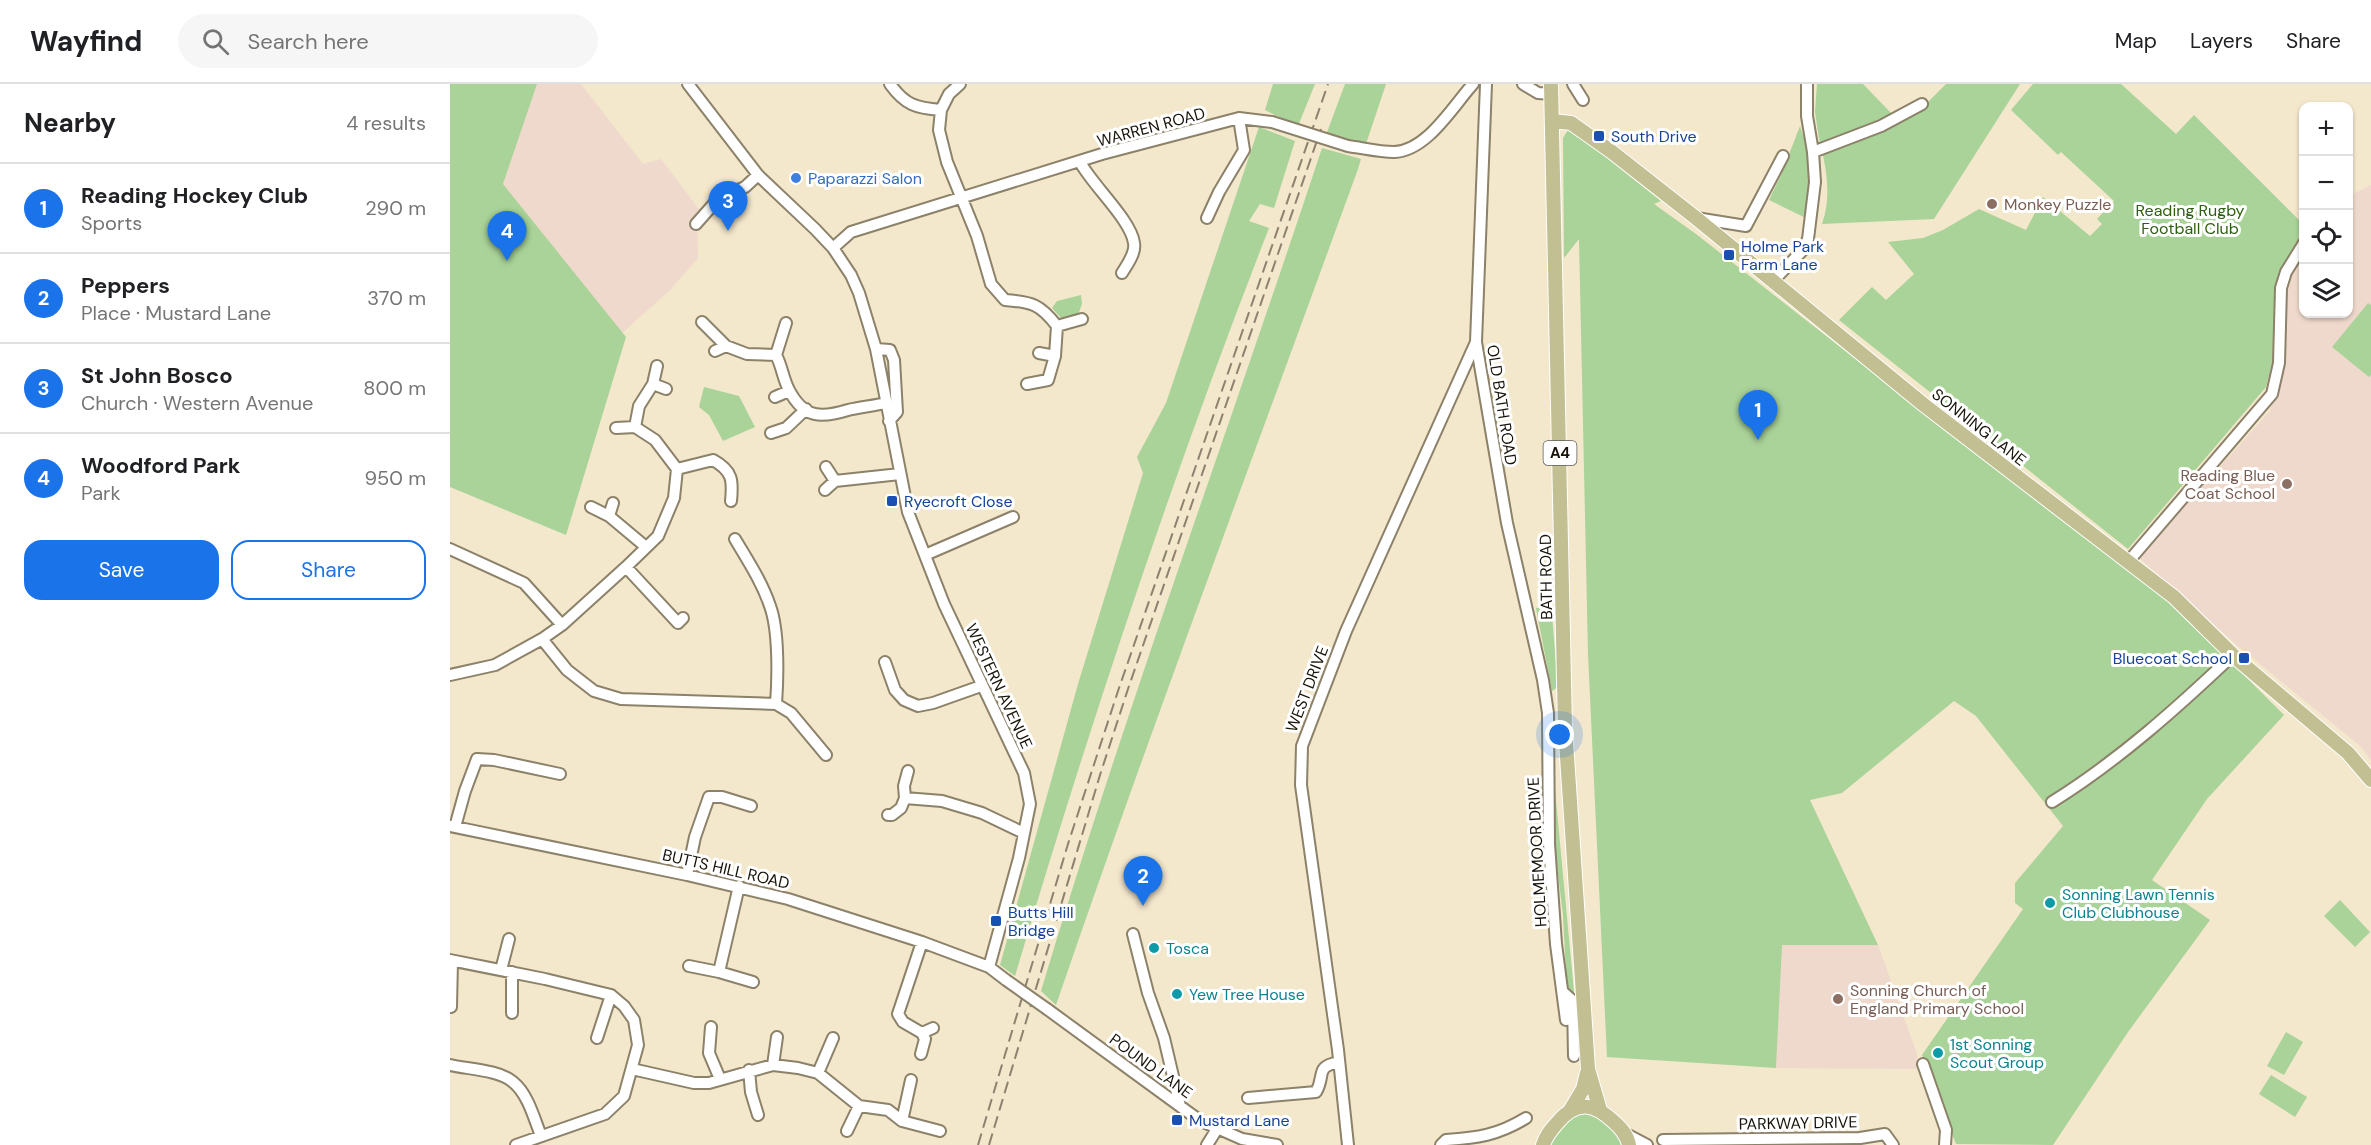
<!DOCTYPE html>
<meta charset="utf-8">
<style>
:root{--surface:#fff;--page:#f6f6f6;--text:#202124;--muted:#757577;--line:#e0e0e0;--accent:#1a73e8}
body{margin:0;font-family:"DM Sans",sans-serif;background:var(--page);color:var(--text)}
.controls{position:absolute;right:18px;top:18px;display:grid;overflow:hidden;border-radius:12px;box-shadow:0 2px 4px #0004}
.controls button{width:54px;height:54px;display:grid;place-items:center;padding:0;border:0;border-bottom:2px solid var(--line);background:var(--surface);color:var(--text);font:30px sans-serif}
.you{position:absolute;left:1110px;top:651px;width:21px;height:21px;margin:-15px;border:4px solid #fff;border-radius:50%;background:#1a73e8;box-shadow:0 0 0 9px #1a73e833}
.badge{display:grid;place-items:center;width:39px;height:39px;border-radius:50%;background:var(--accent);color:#fff;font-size:20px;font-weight:700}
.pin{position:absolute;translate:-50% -50px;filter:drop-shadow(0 2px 3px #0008)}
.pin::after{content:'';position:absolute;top:32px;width:21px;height:18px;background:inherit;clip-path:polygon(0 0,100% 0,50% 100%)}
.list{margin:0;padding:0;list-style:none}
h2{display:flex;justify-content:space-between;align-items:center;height:78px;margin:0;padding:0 24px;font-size:26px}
h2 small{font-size:20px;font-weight:400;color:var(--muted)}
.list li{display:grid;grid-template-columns:39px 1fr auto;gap:18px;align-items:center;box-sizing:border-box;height:90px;padding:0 24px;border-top:2px solid var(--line)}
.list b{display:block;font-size:22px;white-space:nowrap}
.list p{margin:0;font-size:20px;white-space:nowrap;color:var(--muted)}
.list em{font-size:20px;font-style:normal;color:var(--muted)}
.actions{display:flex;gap:12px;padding:18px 24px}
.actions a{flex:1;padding:14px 0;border:2px solid var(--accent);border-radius:18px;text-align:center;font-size:21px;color:var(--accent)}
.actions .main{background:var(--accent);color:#fff}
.icon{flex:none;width:33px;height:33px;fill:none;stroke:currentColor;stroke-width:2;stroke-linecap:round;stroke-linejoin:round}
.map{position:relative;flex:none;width:1921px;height:1061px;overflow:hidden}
header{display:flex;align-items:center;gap:36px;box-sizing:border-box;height:84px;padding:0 30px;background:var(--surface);border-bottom:2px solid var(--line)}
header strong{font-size:28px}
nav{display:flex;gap:33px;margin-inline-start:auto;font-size:21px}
.search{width:420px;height:54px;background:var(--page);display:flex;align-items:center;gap:15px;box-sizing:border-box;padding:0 21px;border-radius:33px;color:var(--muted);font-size:22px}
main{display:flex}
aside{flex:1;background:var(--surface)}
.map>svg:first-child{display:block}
.education{fill:#efd9cc}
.green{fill:#a9d398}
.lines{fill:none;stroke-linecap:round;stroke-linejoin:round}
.minor-casing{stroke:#8c8169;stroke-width:14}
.major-casing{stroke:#fff;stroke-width:16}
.minor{stroke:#fff;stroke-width:10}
.major{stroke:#c2bf93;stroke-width:14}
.rail{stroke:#8b8270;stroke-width:2;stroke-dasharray:12 6;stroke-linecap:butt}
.minor-bridge-casing{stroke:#8c8169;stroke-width:14;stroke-linecap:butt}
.minor-bridge{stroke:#fff;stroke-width:10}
.transit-dot{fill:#1a4fb4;stroke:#fff;stroke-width:2}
.shop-dot{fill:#3f7fe0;stroke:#fff;stroke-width:2}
.education-dot{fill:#8d6e63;stroke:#fff;stroke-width:2}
.culture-dot{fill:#0f9aa8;stroke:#fff;stroke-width:2}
.labels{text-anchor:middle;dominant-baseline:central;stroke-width:6;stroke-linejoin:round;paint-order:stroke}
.shield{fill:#fff;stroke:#5d5a53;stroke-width:1.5}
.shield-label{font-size:15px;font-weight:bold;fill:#171309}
.street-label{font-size:16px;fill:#171309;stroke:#fff}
.transit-label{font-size:16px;fill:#164399;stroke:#fff;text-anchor:start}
.shop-label{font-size:16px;fill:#366cbe;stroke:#fff;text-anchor:start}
.education-label{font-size:16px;fill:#785e54;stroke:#fff;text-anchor:start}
.park-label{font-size:16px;fill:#2d5e11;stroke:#fff}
.culture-label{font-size:16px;fill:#0d838f;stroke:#fff;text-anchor:start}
</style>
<header>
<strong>Wayfind</strong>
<div class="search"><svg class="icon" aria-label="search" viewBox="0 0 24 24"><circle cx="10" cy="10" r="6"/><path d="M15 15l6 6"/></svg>Search here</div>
<nav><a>Map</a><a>Layers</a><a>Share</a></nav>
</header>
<main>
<aside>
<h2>Nearby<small>4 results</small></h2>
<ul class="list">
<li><span class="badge">1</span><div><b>Reading Hockey Club</b><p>Sports</p></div><em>290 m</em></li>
<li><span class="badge">2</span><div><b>Peppers</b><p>Place · Mustard Lane</p></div><em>370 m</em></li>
<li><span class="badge">3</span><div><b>St John Bosco</b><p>Church · Western Avenue</p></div><em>800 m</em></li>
<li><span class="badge">4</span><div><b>Woodford Park</b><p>Park</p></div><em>950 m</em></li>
</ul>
<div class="actions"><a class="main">Save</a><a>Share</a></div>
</aside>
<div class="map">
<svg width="1921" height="1061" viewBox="0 0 1921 1061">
<rect width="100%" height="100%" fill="#f3e7cc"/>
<path class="education" d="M87,0H131L193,80L211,75L251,128L247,138L248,174L220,206L172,249L53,100Z
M1921,101V676L1910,662L1788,562L1688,473L1820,327L1827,301L1833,204L1853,164L1854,230H1898L1899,112Z
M1331,860L1428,861L1467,970V985L1326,984Z"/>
<path class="green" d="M0,0H87L53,100L176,253L116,451L0,403Z
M823,0H865L848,42L815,26Z
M895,0H936L915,63L876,51Z
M1367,0H1413L1442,30L1370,61L1365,28Z
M1496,0H1570L1484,135L1372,140C1380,117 1378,96 1373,71L1376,67L1476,20Z
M1583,0H1671L1726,50L1744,31L1853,140V151L1829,190L1823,275L1816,303L1678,465L1389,236L1422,203L1436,216L1464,190L1438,158L1473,154L1493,146L1529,125L1576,146L1593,113L1640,152L1652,140L1647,135L1664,117L1611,68L1608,71L1561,26Z
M1350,42L1365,88L1358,135L1319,116L1331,91Z
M809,43L845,57L824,124L810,120L799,137L819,144C723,390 640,639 565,892L550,881L628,600L693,389L687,373L716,319Z
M1118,46H1122L1211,117L1204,120L1246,150L1495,345L1721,518L1834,631L1757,715L1702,796L1760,836L1678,948L1603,1061L1506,1060L1472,971L1573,825L1565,819V799L1613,742L1526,632L1504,617L1392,709L1360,716L1428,861H1332L1326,984L1157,973L1138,570L1129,155L1114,174L1113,54Z
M872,64L911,75L908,85C807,363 702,641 606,921L591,907C676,623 779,346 872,64Z
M631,211L632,220L628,231L611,234L602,224L607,217Z
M1918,219L1921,221V291L1919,293L1882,263Z
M254,303L289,312L305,343L273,357L259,331L249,323Z
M1101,520L1108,603L1102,607L1086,524Z
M1102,674L1124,908L1118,930L1113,831L1103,749Z
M1890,816L1920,848L1905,863L1874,832Z
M1836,948L1853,958L1834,991L1817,982Z
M1821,991L1857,1013L1845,1033L1809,1010Z
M1134,1028C1152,1033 1165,1044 1174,1061H1099L1120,1034Z"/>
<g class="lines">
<g class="minor-casing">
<path id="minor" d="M238,0L308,91L365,145L383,164L401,191L409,209L426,265L458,428L494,520L574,689L580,720L569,774L539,883
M440,0C455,21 466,24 491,26
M510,0L499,10L491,26L489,46L497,78L527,152L541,200L555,216C582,218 590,220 607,242L605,272L598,296L577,300
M1036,0L1026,258L1057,439L1093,596L1098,629L1099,760L1106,860L1116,936
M1073,0L1088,9L1102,10
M1123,0L1133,16
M898,62C913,64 929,68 944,68C977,67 1003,22 1023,0
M1363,68L1431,42L1472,20
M630,78C643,102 681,136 684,159C686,169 677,181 672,189
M757,134L769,108L794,66L789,34
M1246,134L1296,142L1333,72
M246,140L269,114L295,103L308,91
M383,164L401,148L652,70L789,34L822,38
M1323,197L1353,166L1358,155L1365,98L1363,68L1357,32V0
M252,238L276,262
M607,242L632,235
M426,265L440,266L444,276L447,328L439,337
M265,267L276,262L297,270L326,271C332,282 333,295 339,306C354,335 372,334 398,326C410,323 423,322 436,319
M589,269L605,272
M326,271L336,239
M203,300L216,305
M325,313L339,307
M185,343L189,322L203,300L207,282
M321,349L336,344L356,325
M376,383L385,397
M227,385L263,376C283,387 283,397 281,417
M375,406L385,397L450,390
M141,423L159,432L196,463
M159,432L163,419
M0,465L74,499L112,541
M475,471L563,433
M1678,478L1822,310L1829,279L1831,204L1836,188L1854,159
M176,483L228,539L233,534
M92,555L117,586L144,607L171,615L326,620C328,594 329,546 320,522C312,498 298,477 285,455
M435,578L445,606L454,616L468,622L483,619L531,602
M0,591L45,581L92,555L112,541L176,483L208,452L224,414L227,385L205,356L185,343L166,344
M326,620L341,629L376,671
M455,714L454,702L458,687
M1602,718C1668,677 1727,624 1783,571
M438,731H442L451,724L455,714L492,717L532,729L574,749
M0,742L237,791L338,815L472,858L539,883L556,896
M5,743L15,707L27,675L44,676L110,690
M237,791L245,753L259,713H272L301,722
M683,850L698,909L714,954L730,1022
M472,858L448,930L453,938L472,949L483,944
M0,876L95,895L161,911L174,922L184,936L188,961L174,1012L155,1030L66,1061
M239,882L269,888L289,802
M51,886L59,855
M269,888L303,898
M1114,909L1123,917L1124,972
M1,923L2,877
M597,925L749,1036L792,1055L827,1061
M62,929V888
M261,943L259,969L270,995
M147,954L161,911
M471,970L475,955L472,949
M1473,980L1496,1046L1495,1061
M0,981C17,985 50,986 63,998C78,1010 84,1034 91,1052
M323,981L327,953
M182,985L244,999H259L323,981L348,984L368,989L409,1022L438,1026L452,1037L490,1047
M299,986L301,1008L308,1031
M368,989L383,954
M798,1014L866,1008C876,991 864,983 889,978
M452,1037L461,996
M397,1047L409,1022
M1176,1050L1197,1061
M1213,1056L1410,1054L1435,1050L1443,1061
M757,1061L767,1045
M898,1061L888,966L851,701L852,662L896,547L1026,258
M991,1061L996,1056C1028,1054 1048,1051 1076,1034"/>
</g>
<g class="major-casing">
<path id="major" d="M1101,0L1115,643L1138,985L1150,1026
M1102,37L1121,39L1162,68L1246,134L1474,321L1724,513L1787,575L1898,669L1921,696
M1121,1025L1133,1005L1137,989
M1093,1061C1096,1051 1102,1045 1108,1038C1127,1016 1144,1019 1164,1038C1172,1045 1177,1051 1179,1061"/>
</g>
<use href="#minor" class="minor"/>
<use href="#major" class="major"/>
<path class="rail" d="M528,1061L618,760L668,607L878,0
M539,1061L650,691L678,605L871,45"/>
<g class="minor-bridge-casing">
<path id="minor-bridge" d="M822,38L898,62
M556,896L597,925"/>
</g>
<use href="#minor-bridge" class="minor-bridge"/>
</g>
<g class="transit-dot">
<rect x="1143" y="46" width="12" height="12" rx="3"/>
<rect x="1273" y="165" width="12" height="12" rx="3"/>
<rect x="436" y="411" width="12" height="12" rx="3"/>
<rect x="1788" y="568" width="12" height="12" rx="3"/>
<rect x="540" y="831" width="12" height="12" rx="3"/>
<rect x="721" y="1030" width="12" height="12" rx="3"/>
</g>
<circle class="shop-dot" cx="346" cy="94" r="6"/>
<g class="education-dot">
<circle cx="1542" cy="120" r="6"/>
<circle cx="1837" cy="400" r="6"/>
<circle cx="1388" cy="915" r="6"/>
</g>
<g class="culture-dot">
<circle cx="1600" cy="819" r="6"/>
<circle cx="704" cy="864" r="6"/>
<circle cx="727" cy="910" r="6"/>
<circle cx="1488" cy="969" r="6"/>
</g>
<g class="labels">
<rect class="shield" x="1093.5" y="357" width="33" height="24" rx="4.5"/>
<g class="shield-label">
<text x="1110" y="369">A4</text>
</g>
<g class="street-label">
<text transform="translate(701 43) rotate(-15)">WARREN ROAD</text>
<text transform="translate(1052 321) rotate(81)">OLD BATH ROAD</text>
<text transform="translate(1529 343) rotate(38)">SONNING LANE</text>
<text transform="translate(1096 493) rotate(-91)">BATH ROAD</text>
<text transform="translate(549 602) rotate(65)">WESTERN AVENUE</text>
<text transform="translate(857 605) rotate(-69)">WEST DRIVE</text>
<text transform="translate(1087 768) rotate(-93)">HOLMEMOOR DRIVE</text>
<text transform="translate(276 785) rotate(13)">BUTTS HILL ROAD</text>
<text transform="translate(701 982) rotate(36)">POUND LANE</text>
<text transform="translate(1348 1039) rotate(-1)">PARKWAY DRIVE</text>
</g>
<g class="transit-label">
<text x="1161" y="52">South Drive</text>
<text x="1291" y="162">Holme Park<tspan x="1291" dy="18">Farm Lane</tspan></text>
<text x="454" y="417">Ryecroft Close</text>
<text x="1782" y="574" text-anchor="end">Bluecoat School</text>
<text x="558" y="828">Butts Hill<tspan x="558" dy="18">Bridge</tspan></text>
<text x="739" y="1036">Mustard Lane</text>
</g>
<g class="shop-label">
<text x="358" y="94">Paparazzi Salon</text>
</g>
<g class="education-label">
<text x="1554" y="120">Monkey Puzzle</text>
<text x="1825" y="391" text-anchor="end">Reading Blue<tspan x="1825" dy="18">Coat School</tspan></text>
<text x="1400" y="906">Sonning Church of<tspan x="1400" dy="18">England Primary School</tspan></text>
</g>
<g class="park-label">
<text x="1740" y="126">Reading Rugby<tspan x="1740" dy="18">Football Club</tspan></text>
</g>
<g class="culture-label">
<text x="1612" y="810">Sonning Lawn Tennis<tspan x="1612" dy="18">Club Clubhouse</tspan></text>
<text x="716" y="864">Tosca</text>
<text x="739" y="910">Yew Tree House</text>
<text x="1500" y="960">1st Sonning<tspan x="1500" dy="18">Scout Group</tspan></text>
</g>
</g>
</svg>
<div class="controls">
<button>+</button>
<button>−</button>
<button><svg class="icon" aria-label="locate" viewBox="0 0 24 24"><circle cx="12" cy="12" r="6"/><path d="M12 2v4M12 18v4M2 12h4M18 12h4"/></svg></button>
<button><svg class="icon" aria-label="layers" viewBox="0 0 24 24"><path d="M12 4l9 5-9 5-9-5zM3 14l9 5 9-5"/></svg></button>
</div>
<div class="you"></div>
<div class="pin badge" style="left:1308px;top:356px">1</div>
<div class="pin badge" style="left:693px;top:822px">2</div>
<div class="pin badge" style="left:278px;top:147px">3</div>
<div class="pin badge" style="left:57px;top:177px">4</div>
</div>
</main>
